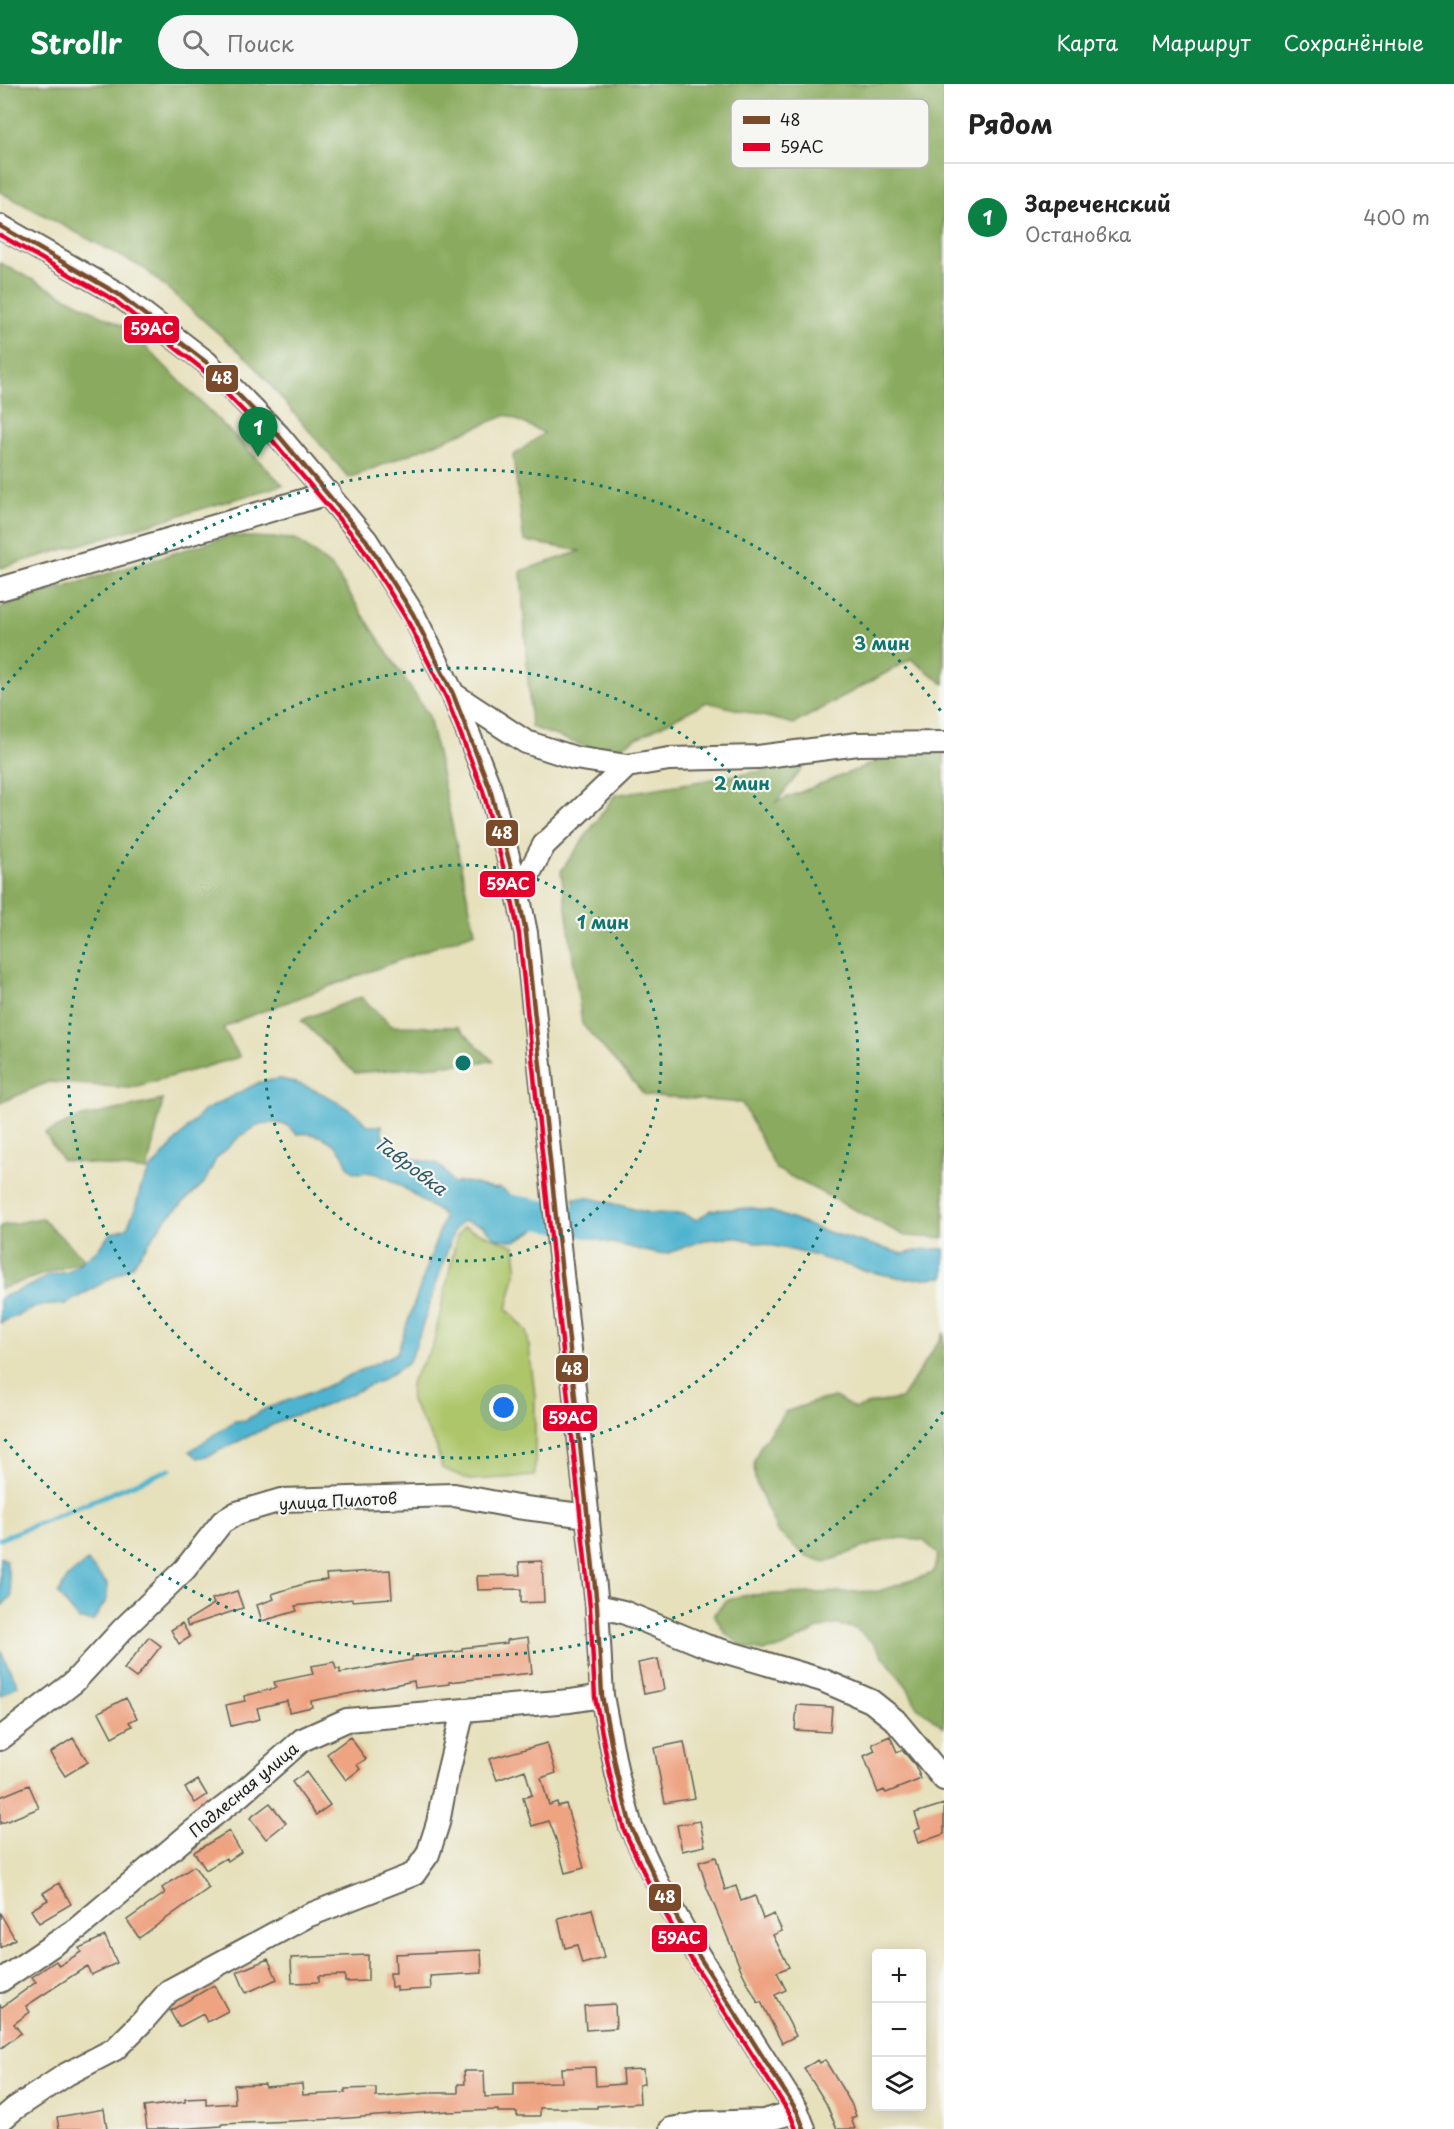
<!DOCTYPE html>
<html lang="ru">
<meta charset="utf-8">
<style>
:root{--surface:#fff;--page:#f6f6f6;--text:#222;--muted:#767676;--line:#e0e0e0;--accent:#0b8043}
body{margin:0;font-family:"Playpen Sans",sans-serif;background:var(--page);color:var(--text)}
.controls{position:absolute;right:18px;bottom:18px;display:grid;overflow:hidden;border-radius:6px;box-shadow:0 3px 15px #0003}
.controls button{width:54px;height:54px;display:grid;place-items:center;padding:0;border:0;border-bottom:2px solid var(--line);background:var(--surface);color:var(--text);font:30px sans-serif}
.you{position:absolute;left:504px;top:1324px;width:21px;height:21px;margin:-15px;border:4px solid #fff;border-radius:50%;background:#1a73e8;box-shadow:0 0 0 9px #1a73e833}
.badge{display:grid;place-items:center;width:39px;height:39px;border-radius:50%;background:var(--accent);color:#fff;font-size:20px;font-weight:700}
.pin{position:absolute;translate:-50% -50px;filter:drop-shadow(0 2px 3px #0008)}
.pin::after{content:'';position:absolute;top:32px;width:21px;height:18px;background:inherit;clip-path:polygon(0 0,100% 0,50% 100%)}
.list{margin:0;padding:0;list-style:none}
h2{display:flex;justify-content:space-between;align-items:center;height:78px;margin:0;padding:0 24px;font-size:26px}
h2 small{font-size:20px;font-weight:400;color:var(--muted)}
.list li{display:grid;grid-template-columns:39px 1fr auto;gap:18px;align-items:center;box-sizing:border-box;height:108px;padding:0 24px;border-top:2px solid var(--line)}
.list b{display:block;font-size:22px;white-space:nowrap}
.list p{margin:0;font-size:20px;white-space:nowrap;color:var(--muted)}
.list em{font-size:20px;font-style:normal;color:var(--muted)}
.icon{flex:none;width:33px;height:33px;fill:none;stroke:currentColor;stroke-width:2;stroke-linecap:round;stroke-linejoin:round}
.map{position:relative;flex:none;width:944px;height:2045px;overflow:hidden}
header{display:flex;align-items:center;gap:36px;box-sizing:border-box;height:84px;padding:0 30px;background:var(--accent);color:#fff}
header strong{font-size:28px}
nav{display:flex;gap:33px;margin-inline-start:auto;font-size:21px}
.search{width:420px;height:54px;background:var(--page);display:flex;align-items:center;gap:15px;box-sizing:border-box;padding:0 21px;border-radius:33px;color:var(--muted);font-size:22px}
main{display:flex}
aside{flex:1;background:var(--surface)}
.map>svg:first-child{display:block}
.green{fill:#aec66b;stroke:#657144;stroke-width:1.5}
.forest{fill:#8aab5f;stroke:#53643e;stroke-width:1.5}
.water{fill:#50b4cf;stroke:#366876;stroke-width:1.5}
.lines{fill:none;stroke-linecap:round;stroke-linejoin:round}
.stream{stroke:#50b4cf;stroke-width:5}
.river{stroke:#50b4cf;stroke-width:30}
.building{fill:#eea381}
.minor-casing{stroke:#636154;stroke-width:26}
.minor{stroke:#fff;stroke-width:22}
.bus-1-casing{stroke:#f6f6f2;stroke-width:9}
.bus-2-casing{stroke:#f6f6f2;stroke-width:9}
.bus-1{stroke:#7a4b2a;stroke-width:4.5}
.bus-2{stroke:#e4002b;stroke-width:4.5}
.ring{fill:none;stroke:#0f766e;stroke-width:3;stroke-dasharray:3 6}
.labels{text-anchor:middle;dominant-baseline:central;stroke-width:4.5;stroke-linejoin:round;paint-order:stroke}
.street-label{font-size:16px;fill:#1c1c1c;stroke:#f6f6f2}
.water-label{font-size:18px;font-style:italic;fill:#315964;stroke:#f6f6f2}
.key{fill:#f6f6f2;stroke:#b5b5b2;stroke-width:1.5}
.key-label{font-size:16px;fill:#1c1c1c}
.centre{fill:#0f766e;stroke:#f6f6f2;stroke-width:3}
.ring-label{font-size:18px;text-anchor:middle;font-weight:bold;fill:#0f766e;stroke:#f6f6f2;stroke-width:4.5;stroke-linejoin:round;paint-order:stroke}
.line-badge{stroke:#f6f6f2;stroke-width:2}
.badge-label{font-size:16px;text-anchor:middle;font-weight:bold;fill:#fff}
</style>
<header>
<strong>Strollr</strong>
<div class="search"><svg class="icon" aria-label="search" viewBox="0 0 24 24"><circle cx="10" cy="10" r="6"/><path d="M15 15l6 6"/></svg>Поиск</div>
<nav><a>Карта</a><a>Маршрут</a><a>Сохранённые</a></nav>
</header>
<main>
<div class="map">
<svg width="944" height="2045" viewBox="0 0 944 2045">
<rect width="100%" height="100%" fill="#f6f6f2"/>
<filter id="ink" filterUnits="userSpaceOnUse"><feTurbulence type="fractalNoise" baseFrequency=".0167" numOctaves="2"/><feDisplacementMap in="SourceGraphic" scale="12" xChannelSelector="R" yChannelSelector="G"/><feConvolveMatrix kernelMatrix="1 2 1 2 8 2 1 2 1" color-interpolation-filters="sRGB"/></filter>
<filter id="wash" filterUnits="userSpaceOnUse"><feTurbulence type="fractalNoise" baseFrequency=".008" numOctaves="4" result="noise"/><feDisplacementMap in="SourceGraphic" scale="24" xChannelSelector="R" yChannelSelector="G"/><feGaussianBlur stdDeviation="1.35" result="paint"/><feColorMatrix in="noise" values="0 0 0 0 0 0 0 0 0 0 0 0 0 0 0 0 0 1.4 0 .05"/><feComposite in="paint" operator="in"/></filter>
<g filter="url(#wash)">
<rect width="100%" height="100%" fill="#e6e0bb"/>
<path class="green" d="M464,1143L515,1162L517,1183L507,1225L527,1247L535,1312V1392L470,1396L442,1384L436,1361L411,1318L410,1299L433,1262L457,1152Z"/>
<path class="forest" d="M0,0H944V600L911,575L794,640L707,618L606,670L531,643L521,487L581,467L524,457L513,372L544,349L507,331L349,394L251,278L145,185L0,108Z
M0,179L127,244L283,401L0,484Z
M229,452L296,455L332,483L429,632L475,848L242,935L223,944L240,973L130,1004L48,998L0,1019V523Z
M944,668V1154L905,1152L776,1085L742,1019L645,1011L582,940L561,787L615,711L806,680L776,718L898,669Z
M361,913L392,942L458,943L493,977L355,989L301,936Z
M163,1016L147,1087L62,1076L45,1049L78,1034Z
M41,1134L86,1176L0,1205V1142Z
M944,1249V1643L917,1623L907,1603L872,1558L856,1545L837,1540L818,1545L782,1564L762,1567L743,1562L725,1549L714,1530L726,1517L744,1511L879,1507L933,1489L938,1470L924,1457L904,1454L883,1456L826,1478L807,1473L777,1447L755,1396L754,1377L761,1361L785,1328L817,1317L835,1313L855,1325L873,1319L901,1315Z"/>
<path class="water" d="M280,995C309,1000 334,1015 357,1031C361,1034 364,1038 368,1041C372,1043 377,1042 382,1041V1051C389,1058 398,1068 407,1072C433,1084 435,1068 453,1100C473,1093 484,1108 500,1104L512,1112L534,1115L537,1145L515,1157L496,1154L483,1142L463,1137L454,1146L415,1264L408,1279L382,1296L317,1325L289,1333L210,1371L198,1374L190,1367L235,1337L246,1336L267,1324L323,1304L397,1269L444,1134L440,1128C418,1116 398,1095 372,1089C367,1087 359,1090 354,1088C348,1085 346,1078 344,1073C335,1056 316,1047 297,1050L287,1041L276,1039L260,1040L239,1053L216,1075L204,1099L164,1137L132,1182L66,1220L38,1222L0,1239V1214L32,1201L50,1191L68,1188L98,1165L111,1149L127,1144L135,1125L141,1102L150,1086L203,1027L260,998Z
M574,1114H591L649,1129L683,1130L697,1136L711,1126L753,1124L773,1128L821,1146L903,1170L925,1165H944V1193L907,1195L866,1187L809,1170L734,1153L704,1156L669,1169L658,1170L578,1151Z
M0,1473L6,1476L12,1511L0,1524Z
M87,1477L107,1500V1515L93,1537L79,1536L58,1510L68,1493Z
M0,1566L18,1601L0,1612Z"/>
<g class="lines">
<path class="stream" d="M0,1455L170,1385"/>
<path class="river" d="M496,1123L617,1144"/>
</g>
<g id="blocks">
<path class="building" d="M542,1477L544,1518L521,1519V1505L478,1506L477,1492L520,1491L519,1478Z
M390,1486L392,1514L352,1517V1515L295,1522L297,1527L262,1537L257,1521L274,1515L272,1510L310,1498L327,1496L326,1490Z
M237,1507L243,1524L188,1542L186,1537L214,1520L212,1515Z
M182,1539L190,1553L179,1560L171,1546Z
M149,1553L161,1562L136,1594L124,1585Z
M528,1553L532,1589L449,1598V1600L415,1604L414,1597L311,1617L312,1623L289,1628L287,1617L257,1624L260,1635L231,1642L226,1621L245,1617L244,1612L276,1604L274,1598L313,1590L311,1582L334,1578L336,1585H340V1589L412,1576V1573L462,1567V1564L507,1559V1556Z
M658,1575L664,1606L644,1610L638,1579Z
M126,1614L137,1634L129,1638L132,1642L112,1653L99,1628Z
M797,1621L832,1623L830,1648L795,1646Z
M890,1652L897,1668L902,1666L915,1681L921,1695L886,1709L884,1706L878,1709L864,1672L875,1667L872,1660Z
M350,1653L366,1675L357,1681L360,1685L346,1696L327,1670Z
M73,1654L88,1678L65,1692L50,1669Z
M684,1658L695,1714L665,1719L654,1664Z
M547,1659L556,1689L541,1694L549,1721L557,1718L558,1722L566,1720L584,1784L565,1789L556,1755L549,1737L532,1742L523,1714L532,1711L525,1686L497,1696L489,1675Z
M306,1688L330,1721L316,1731L292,1698Z
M198,1696L207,1711L195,1719L185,1704Z
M29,1701L39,1724L0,1740V1713Z
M270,1719L286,1739L266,1755L250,1734Z
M944,1720V1750L918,1759L914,1747L920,1744L915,1729Z
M700,1737L705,1762L682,1767L677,1741Z
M229,1747L241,1768L228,1777L226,1774L206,1786L194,1768Z
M716,1773L725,1806L736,1802L741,1817L755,1812L763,1835L774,1830L782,1847L773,1851L789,1883L777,1888L786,1906L775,1911L796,1952L782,1959L761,1918L758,1919L742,1888L707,1804L699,1778Z
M194,1782L209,1804L139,1854L127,1836L165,1809L162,1804Z
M59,1799L71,1820L39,1839L31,1826L48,1816L43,1809Z
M592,1825L604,1874L582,1880L577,1861L565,1864L558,1834Z
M0,1829L15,1855L0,1864Z
M105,1852L117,1879L91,1891L87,1882L26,1922L30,1928L14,1940L21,1949L0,1965V1921L2,1923L36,1898L32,1893L56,1877L59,1882L81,1868L79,1864Z
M481,1866L482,1889L430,1892L431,1905L397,1907V1903H391L390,1889H396L395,1870Z
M368,1871V1897L345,1898V1891L319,1892V1898L292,1899L291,1874Z
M268,1875L277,1895L246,1909L237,1888Z
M214,1901L228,1927L207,1938L203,1930L179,1943L170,1927Z
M615,1920L616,1944L586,1946L584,1922Z
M818,1976L820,1979L825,1976L851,2019L856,2032L851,2034L855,2045H837L826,2019L804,1984Z
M595,1983L596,2002L623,2000L622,1986L643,1985L644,2000L639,2001L640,2019L597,2022V2024H540V2032H517V2028H498V2026L448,2028V2027L335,2035L222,2040V2042L177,2045H147L144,2023L185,2018V2015L206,2014V2021L235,2019L234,2001L265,2000V2003L302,2000L303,2011L345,2009V2005L376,2004V2013H382L429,2009H458V2000H465L464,1987H484L485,2013L514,2012V1999L562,1998L561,1984Z
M104,2025L107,2045H59L57,2033Z"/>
</g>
</g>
<g filter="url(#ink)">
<use href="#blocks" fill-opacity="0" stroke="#636154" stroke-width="1.5"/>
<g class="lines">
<g class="minor-casing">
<path id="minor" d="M0,142L118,210L206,278L279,352L366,456L413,530L453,610L490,705L518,810L526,849L597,1522L602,1612L617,1690L631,1743L659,1802L695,1866L797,2027L804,2045
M0,505L329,409
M453,610L526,658L575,674L627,682L669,675L758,673L858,660L944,659
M518,810L544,761L627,682
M597,1522L623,1528L706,1562L822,1596L871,1617L895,1636L944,1695
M0,1655L74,1598L122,1546L185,1485L222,1438L237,1429L281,1416L454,1411L517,1423L588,1432
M0,1897L78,1844L192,1748L240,1711L302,1656L347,1636L570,1617L602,1612
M0,2037L14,2025L67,1990L115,1965L142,1938L169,1907L307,1832L414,1790L428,1770L438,1739L445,1701L463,1627
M671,2045L703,2039L764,2037L797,2027"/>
</g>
<use href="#minor" class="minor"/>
<g class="bus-1-casing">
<path id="bus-1" d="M0,142L118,210L206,278L279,352L366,456L413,530L453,610L490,705L518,810L526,849L597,1522L602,1612L617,1690L631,1743L659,1802L695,1866L797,2027L804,2045"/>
</g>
<g class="bus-2-casing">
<path id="bus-2" d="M0,151L114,216L201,284L273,357L360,460L406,534L446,613L483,707L511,812L519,850L590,1523L595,1613L610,1691L624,1746L652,1806L688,1870L790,2030L796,2045"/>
</g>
<use href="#bus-1" class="bus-1"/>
<use href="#bus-2" class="bus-2"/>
</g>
</g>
<g class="ring">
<circle cx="463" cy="979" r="198"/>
<circle cx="463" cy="979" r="395"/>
<path d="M943 1328A593 593 0 0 1 2 1352M2 606A593 593 0 0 1 943 630"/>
</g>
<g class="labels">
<g class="street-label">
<text transform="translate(338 1416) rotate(-3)">улица Пилотов</text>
<text transform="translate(243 1705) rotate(-40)">Подлесная улица</text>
</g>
<g class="water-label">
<text transform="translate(411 1081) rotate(37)">Тавровка</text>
</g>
</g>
<rect x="731" y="15" width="198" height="69" rx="9" class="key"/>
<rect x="743" y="32" width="27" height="8" fill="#7a4b2a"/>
<rect x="743" y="59" width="27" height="8" fill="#e4002b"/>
<g class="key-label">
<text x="780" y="42">48</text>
<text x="780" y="69">59АС</text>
</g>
<circle cx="463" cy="979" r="9" class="centre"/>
<g class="ring-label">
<text x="882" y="566">3 мин</text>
<text x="742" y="706">2 мин</text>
<text x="603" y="845">1 мин</text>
</g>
<g class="line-badge">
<rect x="123" y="231" width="57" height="29" rx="6" fill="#e4002b"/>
<rect x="205" y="280" width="34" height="29" rx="6" fill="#7a4b2a"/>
<rect x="485" y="735" width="34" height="28" rx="6" fill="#7a4b2a"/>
<rect x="479" y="786" width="57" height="28" rx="6" fill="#e4002b"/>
<rect x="555" y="1270" width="34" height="29" rx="6" fill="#7a4b2a"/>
<rect x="542" y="1320" width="56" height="28" rx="6" fill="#e4002b"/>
<rect x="648" y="1799" width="34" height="29" rx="6" fill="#7a4b2a"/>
<rect x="651" y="1840" width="57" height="29" rx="6" fill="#e4002b"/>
</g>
<g class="badge-label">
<text x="152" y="251">59АС</text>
<text x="222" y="300">48</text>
<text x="502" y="755">48</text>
<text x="508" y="806">59АС</text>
<text x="572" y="1291">48</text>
<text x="570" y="1340">59АС</text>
<text x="665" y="1819">48</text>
<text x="679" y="1860">59АС</text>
</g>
</svg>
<div class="controls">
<button>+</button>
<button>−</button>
<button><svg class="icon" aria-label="layers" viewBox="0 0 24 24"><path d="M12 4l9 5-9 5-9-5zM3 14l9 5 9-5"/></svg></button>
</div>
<div class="you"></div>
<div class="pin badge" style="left:258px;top:373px">1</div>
</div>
<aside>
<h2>Рядом<small></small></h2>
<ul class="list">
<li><span class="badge">1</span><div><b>Зареченский</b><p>Остановка</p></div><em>400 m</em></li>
</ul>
</aside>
</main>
